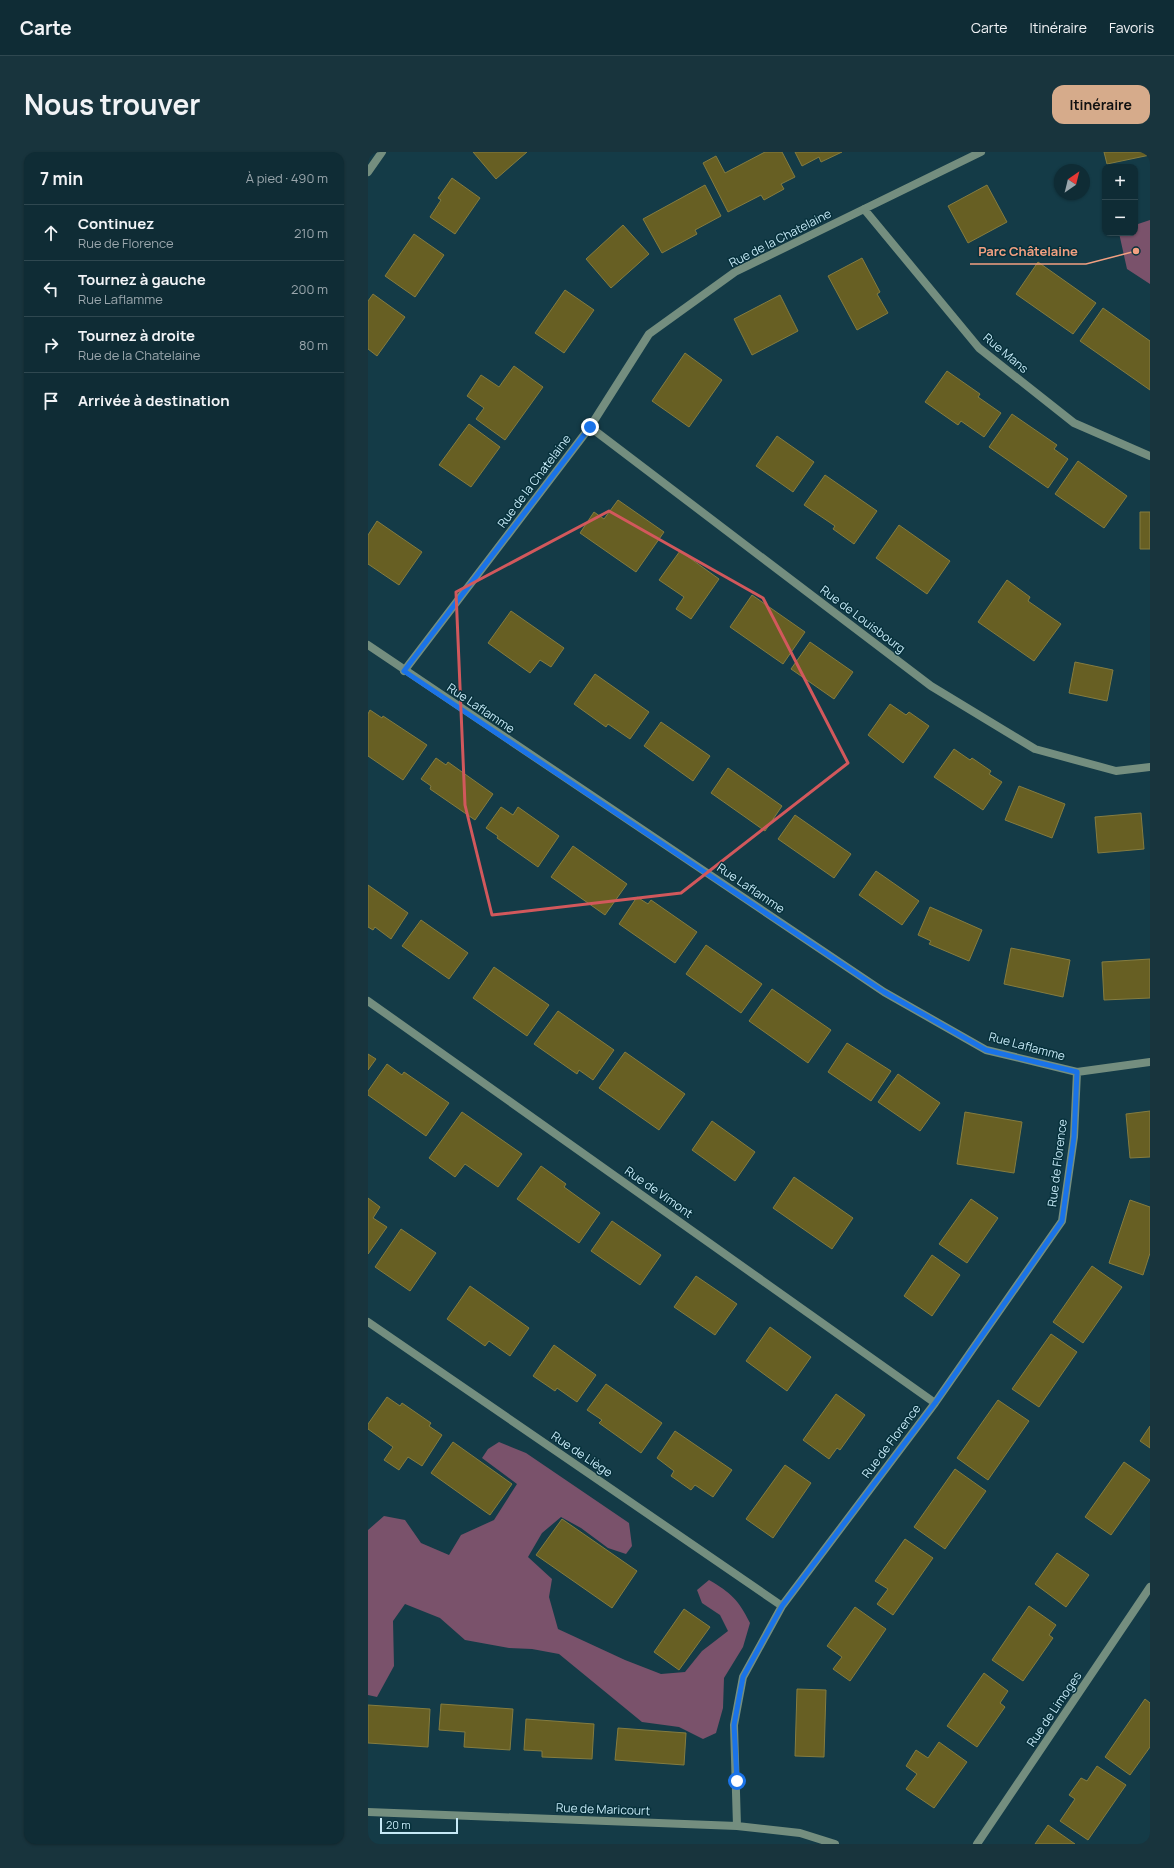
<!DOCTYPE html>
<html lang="fr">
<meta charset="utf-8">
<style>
:root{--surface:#0f2c35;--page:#18343d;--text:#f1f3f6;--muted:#9ba7ad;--line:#2f4850;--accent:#d6ab8b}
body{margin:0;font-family:Manrope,sans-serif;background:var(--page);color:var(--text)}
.controls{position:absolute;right:12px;top:12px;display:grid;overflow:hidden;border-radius:8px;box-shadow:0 1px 3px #0004}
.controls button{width:36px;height:36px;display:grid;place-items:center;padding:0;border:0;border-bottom:1px solid var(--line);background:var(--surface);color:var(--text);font:20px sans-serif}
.compass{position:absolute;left:686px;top:12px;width:36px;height:36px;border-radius:50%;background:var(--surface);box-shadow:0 1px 3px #0004;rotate:35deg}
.scale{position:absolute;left:12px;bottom:10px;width:78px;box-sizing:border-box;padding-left:4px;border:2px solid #c6e9f6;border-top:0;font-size:11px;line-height:14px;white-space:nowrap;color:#c6e9f6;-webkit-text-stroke:3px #07313c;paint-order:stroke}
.stop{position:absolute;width:12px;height:12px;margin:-9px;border:3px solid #1a73e8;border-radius:50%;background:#fff}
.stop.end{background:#1a73e8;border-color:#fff;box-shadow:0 1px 4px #0008}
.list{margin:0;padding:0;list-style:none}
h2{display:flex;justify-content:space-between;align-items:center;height:52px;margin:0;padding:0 16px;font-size:17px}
h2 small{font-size:13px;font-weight:400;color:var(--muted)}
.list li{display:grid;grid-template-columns:26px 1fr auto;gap:12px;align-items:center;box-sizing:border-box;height:56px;padding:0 16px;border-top:1px solid var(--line)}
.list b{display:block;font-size:15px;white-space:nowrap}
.list p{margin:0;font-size:13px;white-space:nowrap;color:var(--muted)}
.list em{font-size:13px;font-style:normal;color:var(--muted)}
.icon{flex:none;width:22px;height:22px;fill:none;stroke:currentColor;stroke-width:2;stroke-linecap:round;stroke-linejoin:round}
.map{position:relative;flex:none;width:782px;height:1692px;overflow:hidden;border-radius:12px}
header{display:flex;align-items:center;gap:24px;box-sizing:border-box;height:56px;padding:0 20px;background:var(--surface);border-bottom:1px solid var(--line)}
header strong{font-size:19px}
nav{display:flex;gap:22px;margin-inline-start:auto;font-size:14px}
.intro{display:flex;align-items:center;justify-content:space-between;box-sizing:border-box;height:96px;padding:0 24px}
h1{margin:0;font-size:28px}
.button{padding:10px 18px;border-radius:12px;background:var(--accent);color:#111;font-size:14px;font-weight:700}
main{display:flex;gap:24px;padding:0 24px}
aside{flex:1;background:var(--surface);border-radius:12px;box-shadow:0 1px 3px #0004}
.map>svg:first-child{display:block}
.green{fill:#7a526b}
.building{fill:#675f23;stroke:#847c40}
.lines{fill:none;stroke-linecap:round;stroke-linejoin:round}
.minor{stroke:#748e7f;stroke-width:8}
.tertiary{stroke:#748e7f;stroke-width:8}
.route{stroke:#1a73e8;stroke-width:5}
.marked{fill:none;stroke:#d2585c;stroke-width:3;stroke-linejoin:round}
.labels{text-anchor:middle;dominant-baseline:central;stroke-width:3;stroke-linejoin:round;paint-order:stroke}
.street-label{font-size:12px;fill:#c6e9f6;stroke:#07313c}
.leader{fill:none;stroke:#f2a081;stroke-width:1.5}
.callout-dot{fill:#f2a081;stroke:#07313c;stroke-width:1.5}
.callout-label{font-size:13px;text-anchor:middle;font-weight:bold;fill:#f2a081;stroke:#07313c;stroke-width:3;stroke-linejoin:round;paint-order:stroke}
</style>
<header>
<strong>Carte</strong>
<nav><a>Carte</a><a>Itinéraire</a><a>Favoris</a></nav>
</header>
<div class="intro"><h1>Nous trouver</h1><a class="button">Itinéraire</a></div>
<main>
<aside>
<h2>7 min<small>À pied · 490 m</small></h2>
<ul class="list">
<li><svg class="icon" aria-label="ahead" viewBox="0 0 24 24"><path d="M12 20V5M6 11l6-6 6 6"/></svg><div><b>Continuez</b><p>Rue de Florence</p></div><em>210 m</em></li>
<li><svg class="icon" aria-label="left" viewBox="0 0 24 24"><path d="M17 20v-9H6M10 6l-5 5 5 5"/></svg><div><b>Tournez à gauche</b><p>Rue Laflamme</p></div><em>200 m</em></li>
<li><svg class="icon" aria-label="right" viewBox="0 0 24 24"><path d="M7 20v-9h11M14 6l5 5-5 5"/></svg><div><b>Tournez à droite</b><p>Rue de la Chatelaine</p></div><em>80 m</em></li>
<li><svg class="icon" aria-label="arrive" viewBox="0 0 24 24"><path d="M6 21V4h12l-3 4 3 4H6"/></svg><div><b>Arrivée à destination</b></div></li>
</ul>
</aside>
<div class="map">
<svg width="782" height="1692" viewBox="0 0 782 1692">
<rect width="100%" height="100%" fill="#143b47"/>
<path class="green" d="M782,68V132L759,117L751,81H767V73Z
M131,1290L158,1301L261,1371L264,1394L258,1402L240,1396L213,1376L193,1365L174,1381L160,1405L184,1427L181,1445L190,1477L257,1508L293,1522L317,1520L334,1499L360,1479L352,1463L334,1451L329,1438L341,1428C363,1441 370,1447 382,1471L375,1495L356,1526L355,1556L348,1581L335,1587L311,1575L274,1570L191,1502L164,1497L141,1496L97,1488L72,1466L37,1452L25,1469L26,1514L9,1545L0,1543V1378L16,1364L37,1368L53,1391L81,1403L93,1383L126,1368L149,1332L114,1306L120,1297Z"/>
<path class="building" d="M105,0H159L128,27Z
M397,0H414L427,25L413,32L416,37L396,48L393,43L360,60L335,11L348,4L357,21Z
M427,0H474L453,10L451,5L434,14Z
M736,0H782V3L739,12Z
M84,26L112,46L87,82L62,65L73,48L70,46Z
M337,33L353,64L327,78L329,82L294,101L275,67Z
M619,33L639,70L600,91L580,54Z
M255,73L281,102L243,136L218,107Z
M46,82L76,103L47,145L17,124Z
M494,106L512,140L509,142L520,161L489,178L460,124Z
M670,110L728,151L705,182L648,142Z
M197,138L226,158L196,201L167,181Z
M5,142L37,165L9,204L0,197V149Z
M412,143L430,179L384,203L366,167Z
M735,156L782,189V238L712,189Z
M317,201L354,228L321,275L284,249Z
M146,214L175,235L137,288L108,267L116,256L99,244L113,223L131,235Z
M579,219L612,242L610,245L633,261L616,285L593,269L590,273L557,250Z
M644,262L689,293L686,297L700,307L680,336L621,295Z
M101,272L132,295L103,335L71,313Z
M409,284L446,310L425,340L388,314Z
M710,309L759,344L736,376L687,342Z
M457,323L509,359L486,392L465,377L467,374L436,353Z
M250,348L296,380L268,420L212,381L226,360L236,367Z
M772,360H782V397H772Z
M9,369L54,400L31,433L0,412V383Z
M531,373L582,409L559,442L508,406Z
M312,399L351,427L323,467L308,457L316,445L291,428Z
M639,428L662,445L660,449L693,472L666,509L610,470Z
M384,443L437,480L415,512L362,475Z
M143,459L196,496L183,515L172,508L162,521L120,491Z
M442,490L485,520L466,547L423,517Z
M707,510L745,518L739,549L701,541Z
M227,522L281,560L262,587L240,572L238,575L206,552Z
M522,552L538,563L541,560L561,574L535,611L500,583Z
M2,558L14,566L15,564L59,593L35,628L0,604V562Z
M293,570L342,604L325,629L276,594Z
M586,597L602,608L604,606L623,619L621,622L634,630L615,658L566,625Z
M68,606L78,613L80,610L125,642L107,668L62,637L63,634L53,627Z
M360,616L414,654L397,679L343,641Z
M651,634L697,652L684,686L637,668Z
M133,655L145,663L150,655L191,684L170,715L129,686L130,684L118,676Z
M773,661L776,697L730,701L727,665Z
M427,663L483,702L466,726L410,687Z
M205,694L259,732L237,763L183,725Z
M508,719L551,749L534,773L491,743Z
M0,733L40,761L23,787L7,775L5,778L0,775Z
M269,745L280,752L283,748L329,780L307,811L251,772Z
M562,755L614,778L601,809L561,792L563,789L550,783Z
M53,768L100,801L81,827L34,794Z
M338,793L394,832L373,861L318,822Z
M643,796L702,808L695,845L636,832Z
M782,807V846L736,848L734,810Z
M126,815L181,853L159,884L105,846Z
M404,837L463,878L440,911L381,869Z
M190,859L246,898L225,928L211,918L209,922L166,892Z
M479,891L523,919L503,949L460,920Z
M257,900L317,942L291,978L231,936Z
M0,902L8,907L0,918Z
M19,912L34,923L36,920L81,951L58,984L0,943V939Z
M530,922L572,951L552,979L510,950Z
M782,959V1005L762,1006L758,962Z
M94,960L154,1002L130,1035L97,1012L87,1025L61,1006Z
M597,960L654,970L646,1021L589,1012Z
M344,969L387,1000L367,1029L324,998Z
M173,1014L198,1032L196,1035L232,1061L211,1091L149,1047Z
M426,1025L485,1066L464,1097L405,1056Z
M0,1046L12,1055L5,1066L19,1075L0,1102Z
M603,1047L630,1066L599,1111L571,1092Z
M762,1048L782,1055V1101L775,1123L741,1111Z
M244,1069L293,1103L272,1133L223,1099Z
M33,1077L68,1101L42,1139L7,1115Z
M564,1103L592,1123L564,1164L536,1144Z
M724,1114L754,1135L715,1191L685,1170Z
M328,1124L369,1152L347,1183L306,1155Z
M102,1134L161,1176L142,1204L121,1189L117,1194L79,1167Z
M402,1175L443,1205L419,1239L378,1209Z
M683,1182L709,1200L671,1255L644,1237Z
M186,1193L228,1223L209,1250L189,1236L187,1239L165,1224Z
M238,1232L294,1271L273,1301L231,1271L234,1268L219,1258Z
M468,1242L497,1263L472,1298L469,1296L461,1307L435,1288Z
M19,1245L32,1254L34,1251L63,1271L61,1274L74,1283L54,1314L40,1305L31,1318L16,1308L25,1295L0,1277V1272Z
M630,1248L661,1269L620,1328L589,1306Z
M782,1274V1296L772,1289Z
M307,1279L364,1318L345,1345L327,1333L323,1338L303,1324L306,1319L289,1306Z
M85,1290L144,1332L122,1363L63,1321Z
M756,1310L782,1328L743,1383L717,1365Z
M417,1313L443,1331L405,1386L378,1367Z
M587,1317L618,1339L577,1397L546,1375Z
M194,1367L269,1419L244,1456L168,1403Z
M537,1387L565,1406L525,1463L509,1452L520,1437L507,1429Z
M689,1401L721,1423L698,1455L667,1432Z
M661,1454L688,1473L681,1483L685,1486L655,1529L624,1508Z
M487,1455L518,1477L482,1529L465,1517L474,1505L459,1494Z
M316,1457L342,1475L311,1518L286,1500Z
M616,1521L640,1539L632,1551L637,1555L609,1595L579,1574Z
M429,1537L458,1538L456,1605L427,1604Z
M777,1547L782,1551V1595L762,1623L737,1605Z
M73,1552L145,1557L142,1598L96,1595L97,1580L71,1578Z
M0,1553L62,1557L60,1595L0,1591Z
M158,1567L226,1572L224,1607L174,1605V1599L156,1598Z
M250,1576L318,1581L316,1613L247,1608Z
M571,1590L599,1610L566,1656L538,1637L549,1622L538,1614L548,1598L560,1606Z
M729,1614L758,1633L720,1688L692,1669L707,1647L701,1643L713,1626L719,1629Z
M680,1673L707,1692H667Z"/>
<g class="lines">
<path class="minor" d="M496,57L611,196L706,271L782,304
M222,275L563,534L667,597L748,619L782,615
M0,493L516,840L618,898L709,920L782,910
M36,519L222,275L281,182L367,120L613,0
M0,849L567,1251
M0,1170L414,1454
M0,1660L369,1674L432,1681L467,1692
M369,1674L366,1573L375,1525L414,1454L567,1251L694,1069L706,985L709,920
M609,1692L782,1435"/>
<path class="tertiary" d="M0,20L14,0"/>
</g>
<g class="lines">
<path class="route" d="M222,275L36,519L516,840L618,898L709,920L706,985L694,1069L567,1251L414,1454L375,1525L366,1573L369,1629"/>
</g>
<path class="marked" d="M241,359L395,446L480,611L313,741L124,763L97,653L88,440Z"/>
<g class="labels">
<g class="street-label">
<text transform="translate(412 86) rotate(-27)">Rue de la Chatelaine</text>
<text transform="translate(638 201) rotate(40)">Rue Mans</text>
<text transform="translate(166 329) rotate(-53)">Rue de la Chatelaine</text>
<text transform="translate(495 467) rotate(37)">Rue de Louisbourg</text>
<text transform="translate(113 556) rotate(34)">Rue Laflamme</text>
<text transform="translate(383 736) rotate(34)">Rue Laflamme</text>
<text transform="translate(659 894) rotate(15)">Rue Laflamme</text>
<text transform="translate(689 1011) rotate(-83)">Rue de Florence</text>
<text transform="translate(291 1040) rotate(35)">Rue de Vimont</text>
<text transform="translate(523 1289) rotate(-53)">Rue de Florence</text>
<text transform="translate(214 1302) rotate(34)">Rue de Liège</text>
<text transform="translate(686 1557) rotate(-56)">Rue de Limoges</text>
<text transform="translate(235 1657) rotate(2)">Rue de Maricourt</text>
</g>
</g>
<path class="leader" d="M768 99L718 112H602"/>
<circle class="callout-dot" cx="768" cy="99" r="4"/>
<g class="callout-label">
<text x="660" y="104">Parc Châtelaine</text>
</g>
</svg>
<div class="controls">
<button>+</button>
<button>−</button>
</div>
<svg class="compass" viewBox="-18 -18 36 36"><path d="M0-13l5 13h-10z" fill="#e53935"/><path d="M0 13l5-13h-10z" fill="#9ba7ad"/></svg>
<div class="scale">20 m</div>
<div class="stop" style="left:369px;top:1629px"></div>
<div class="stop end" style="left:222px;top:275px"></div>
</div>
</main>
